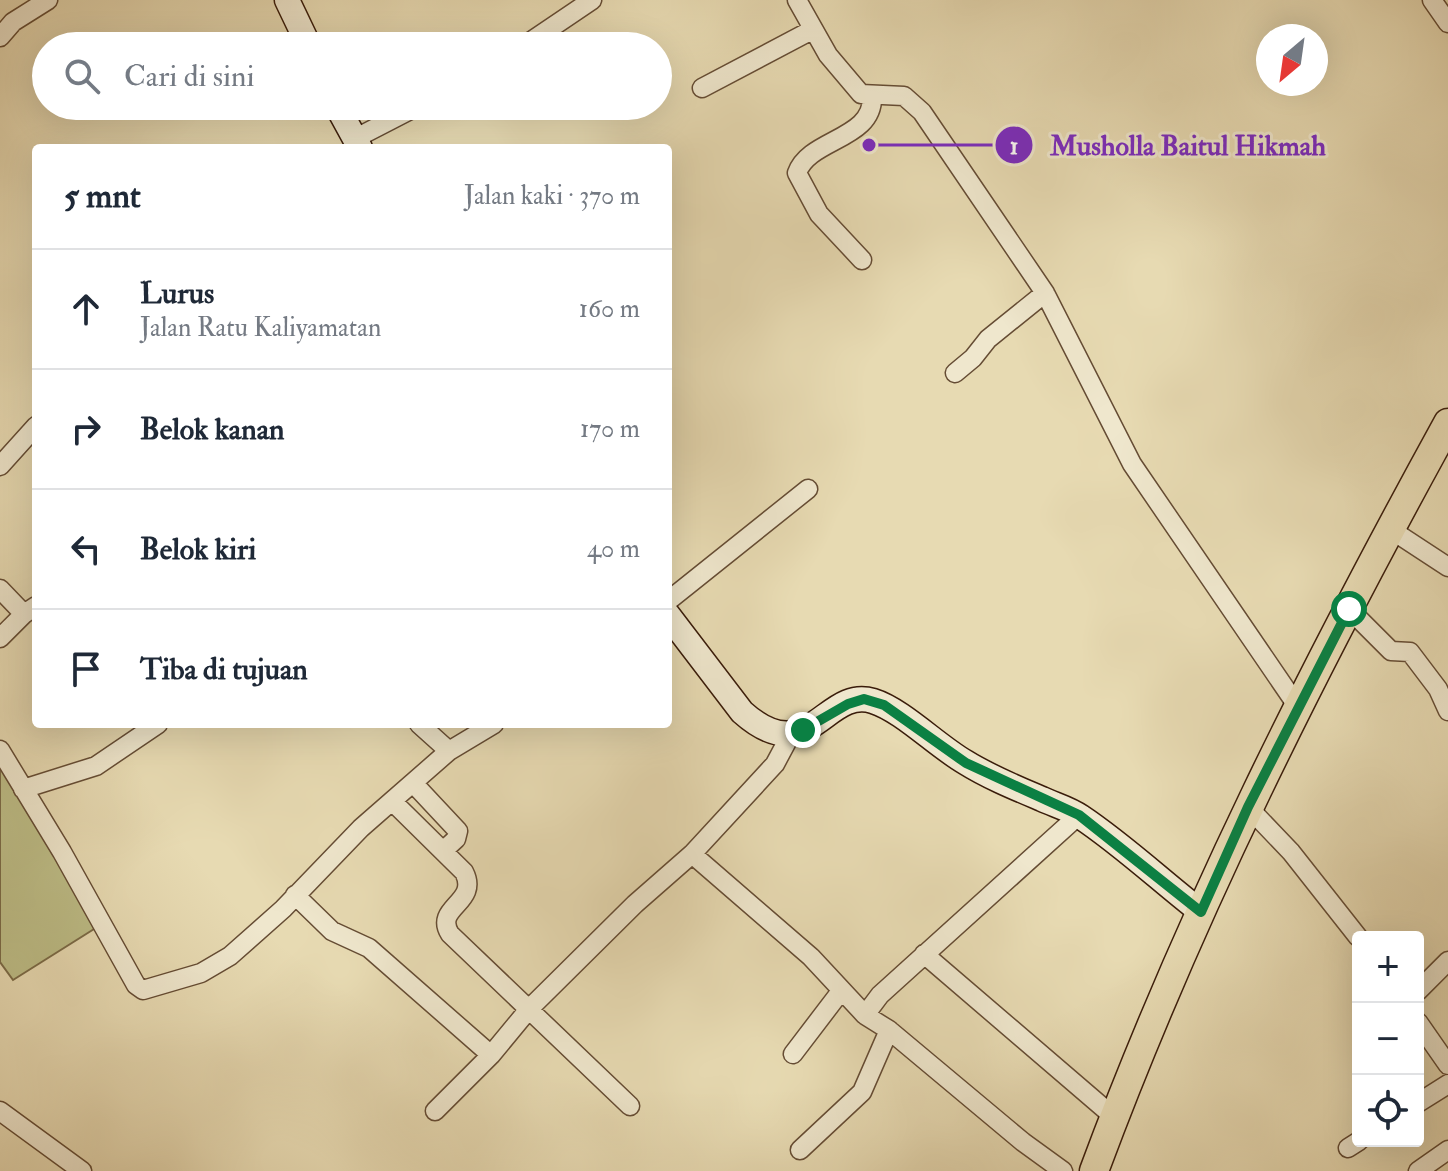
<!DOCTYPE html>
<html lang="id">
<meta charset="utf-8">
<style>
:root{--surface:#fff;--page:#f2f2f3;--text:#1f2937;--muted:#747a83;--line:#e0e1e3}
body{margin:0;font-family:"IM FELL Double Pica",serif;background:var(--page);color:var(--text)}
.controls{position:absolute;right:24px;bottom:24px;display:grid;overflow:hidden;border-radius:8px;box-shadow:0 8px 32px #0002}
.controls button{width:72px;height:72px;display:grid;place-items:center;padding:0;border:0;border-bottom:2px solid var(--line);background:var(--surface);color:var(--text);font:40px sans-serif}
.compass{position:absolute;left:1256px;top:24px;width:72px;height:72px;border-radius:50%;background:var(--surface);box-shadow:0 8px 32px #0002;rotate:209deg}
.stop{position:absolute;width:24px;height:24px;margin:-18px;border:6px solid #0b8043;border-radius:50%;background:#fff}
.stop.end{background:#0b8043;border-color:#fff;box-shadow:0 2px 8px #0008}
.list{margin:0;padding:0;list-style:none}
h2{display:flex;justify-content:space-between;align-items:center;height:104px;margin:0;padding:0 32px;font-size:34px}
h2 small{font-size:26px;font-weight:400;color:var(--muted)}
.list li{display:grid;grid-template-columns:52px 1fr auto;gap:24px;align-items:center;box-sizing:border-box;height:120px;padding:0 32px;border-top:2px solid var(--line)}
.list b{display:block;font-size:30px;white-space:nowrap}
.list p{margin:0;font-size:26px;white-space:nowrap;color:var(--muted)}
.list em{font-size:26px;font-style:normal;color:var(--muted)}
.icon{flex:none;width:44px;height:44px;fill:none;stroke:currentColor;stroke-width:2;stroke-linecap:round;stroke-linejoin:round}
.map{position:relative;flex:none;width:1448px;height:1171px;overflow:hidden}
.search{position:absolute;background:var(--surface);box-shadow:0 8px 32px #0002;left:32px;top:32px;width:640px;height:88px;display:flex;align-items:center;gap:20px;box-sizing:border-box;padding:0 28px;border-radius:44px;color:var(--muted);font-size:30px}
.panel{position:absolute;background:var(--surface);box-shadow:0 8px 32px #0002;left:32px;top:144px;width:640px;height:584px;border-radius:8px}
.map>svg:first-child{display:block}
.green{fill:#bdbd87;stroke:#7c6c48;stroke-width:2}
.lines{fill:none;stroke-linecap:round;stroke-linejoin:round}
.street-casing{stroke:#654c34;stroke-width:21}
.secondary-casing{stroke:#3a1c0a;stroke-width:27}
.primary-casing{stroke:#3a1c0a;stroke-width:31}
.street{stroke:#efe7cd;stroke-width:18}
.secondary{stroke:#efe7cd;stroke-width:24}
.primary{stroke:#e7dab2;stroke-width:28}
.route{stroke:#0b8043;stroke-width:10}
.leader{fill:none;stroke:#7b2cbf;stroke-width:3}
.callout-dot{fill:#7b2cbf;stroke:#efe7cd;stroke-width:3}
.mark-label{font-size:24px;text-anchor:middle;font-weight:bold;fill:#fff}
.callout-label{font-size:28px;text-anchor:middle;font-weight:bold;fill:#7b2cbf;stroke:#efe7cd;stroke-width:6;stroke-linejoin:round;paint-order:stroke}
</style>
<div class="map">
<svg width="1448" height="1171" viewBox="0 0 1448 1171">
<rect width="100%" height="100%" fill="#e7dab2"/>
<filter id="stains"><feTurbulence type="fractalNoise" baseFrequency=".0025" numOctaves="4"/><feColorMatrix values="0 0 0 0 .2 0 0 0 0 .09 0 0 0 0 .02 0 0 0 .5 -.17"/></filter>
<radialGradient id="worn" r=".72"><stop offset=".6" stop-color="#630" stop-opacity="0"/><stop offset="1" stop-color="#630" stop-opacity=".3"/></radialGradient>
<path class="green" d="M0,761L102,924L13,980L0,962Z"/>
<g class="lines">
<g class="street-casing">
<path id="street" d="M797,0L828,55L861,94L904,96L922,112L1045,293L1132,464L1298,707
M1432,0L1448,23
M0,37L13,22L48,0
M524,46L592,0
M702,88L812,30
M354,139L418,106
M862,260L819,214L797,173C809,138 875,140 872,95
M955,373L973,358L988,339L1045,293
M0,466L36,426
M1390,529L1448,567
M0,589L24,614
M668,601L808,489
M1349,609L1391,651L1410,652L1438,689L1448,711
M0,638L24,614L36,606
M419,724L449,751
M0,750L62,852L136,985L143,990L201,973L230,956L283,909L361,828L449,751L494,724
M414,784L458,831L456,839L443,851
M23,789L96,766L158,724
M393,802L464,872C480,903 433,907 450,934L630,1106
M1248,807L1291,852L1358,937
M692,854L811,957L865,1015
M295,895L332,931L369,948L491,1055
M924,954L1114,1117
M1418,991L1448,961
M1418,1022L1448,1065
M793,1054L841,991
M1418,1103L1448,1084
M0,1111L82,1171
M435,1111L491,1055L529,1009L635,904L692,854L775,764L791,734
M1348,1148L1359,1141
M800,1150L862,1092L889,1030
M1063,1171L1023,1142L889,1030L865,1015L880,995L1079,815
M1418,1171L1448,1150"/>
</g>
<g class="secondary-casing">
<path id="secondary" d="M287,0L309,46
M337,106L360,148
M668,615L742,712C809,772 825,686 873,701C902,710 937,746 965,762C989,777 1016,788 1042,799C1055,805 1070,809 1081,817C1123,845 1161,881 1201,912"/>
</g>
<g class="primary-casing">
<path id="primary" d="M1094,1171C1190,912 1315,665 1448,423"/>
</g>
<use href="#street" class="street"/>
<use href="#secondary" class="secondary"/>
<use href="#primary" class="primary"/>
</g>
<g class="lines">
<path class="route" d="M803,730L848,704L864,699L884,705L966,763L1079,815L1201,912L1248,807L1349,609"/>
</g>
<path class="leader" d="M869 145L1014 145"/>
<g class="callout-dot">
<circle cx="869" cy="145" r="8"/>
<circle cx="1014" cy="145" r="20"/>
</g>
<g class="mark-label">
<text x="1014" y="154">1</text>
</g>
<g class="callout-label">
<text x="1188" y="155">Musholla Baitul Hikmah</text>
</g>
<rect width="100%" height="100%" filter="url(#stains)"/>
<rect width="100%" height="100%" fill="url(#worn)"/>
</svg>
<div class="controls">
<button>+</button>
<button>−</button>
<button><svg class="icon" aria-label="locate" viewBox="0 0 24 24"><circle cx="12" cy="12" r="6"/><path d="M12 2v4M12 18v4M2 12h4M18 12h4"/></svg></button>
</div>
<svg class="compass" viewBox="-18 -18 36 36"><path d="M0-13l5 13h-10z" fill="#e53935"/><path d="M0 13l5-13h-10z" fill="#747a83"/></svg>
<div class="stop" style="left:1349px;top:609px"></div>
<div class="stop end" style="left:803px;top:730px"></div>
<div class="search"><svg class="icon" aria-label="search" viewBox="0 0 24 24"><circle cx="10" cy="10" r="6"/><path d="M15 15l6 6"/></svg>Cari di sini</div>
<section class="panel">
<h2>5 mnt<small>Jalan kaki · 370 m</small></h2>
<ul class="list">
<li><svg class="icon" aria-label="ahead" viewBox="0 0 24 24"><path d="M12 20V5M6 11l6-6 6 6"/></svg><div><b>Lurus</b><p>Jalan Ratu Kaliyamatan</p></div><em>160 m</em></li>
<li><svg class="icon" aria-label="right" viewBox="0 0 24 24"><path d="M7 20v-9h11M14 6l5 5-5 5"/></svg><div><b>Belok kanan</b></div><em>170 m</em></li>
<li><svg class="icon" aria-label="left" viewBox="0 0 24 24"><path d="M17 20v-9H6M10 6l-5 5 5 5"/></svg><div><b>Belok kiri</b></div><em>40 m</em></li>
<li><svg class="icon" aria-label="arrive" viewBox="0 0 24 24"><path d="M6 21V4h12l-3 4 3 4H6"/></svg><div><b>Tiba di tujuan</b></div></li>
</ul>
</section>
</div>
